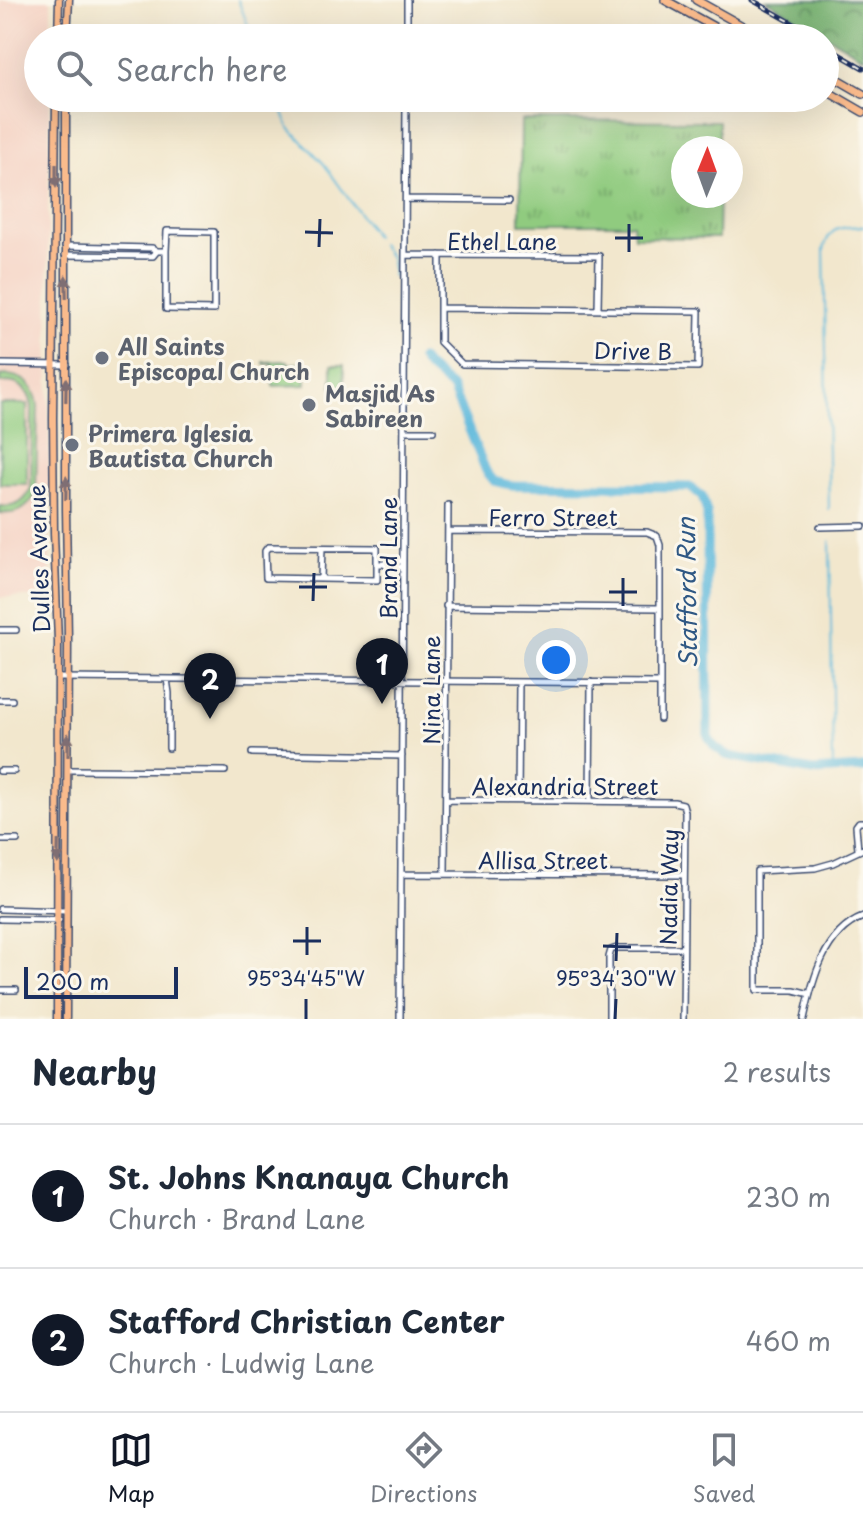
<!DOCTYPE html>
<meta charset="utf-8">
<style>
:root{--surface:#fff;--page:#f6f6f7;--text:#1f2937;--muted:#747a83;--line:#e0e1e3;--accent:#111827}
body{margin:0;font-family:"Playpen Sans",sans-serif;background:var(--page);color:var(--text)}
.compass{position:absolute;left:671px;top:136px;width:72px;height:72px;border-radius:50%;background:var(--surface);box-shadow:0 8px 32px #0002;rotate:1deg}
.scale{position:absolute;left:24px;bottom:20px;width:154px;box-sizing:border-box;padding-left:8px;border:4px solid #1b2f5e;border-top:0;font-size:22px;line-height:28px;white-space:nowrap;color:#1b2f5e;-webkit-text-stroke:6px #fbf7ec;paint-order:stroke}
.you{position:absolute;left:556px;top:660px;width:28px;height:28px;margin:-20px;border:6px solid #fff;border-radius:50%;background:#1a73e8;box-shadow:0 0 0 12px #1a73e833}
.badge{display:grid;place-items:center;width:52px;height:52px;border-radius:50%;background:var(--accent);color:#fff;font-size:26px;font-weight:700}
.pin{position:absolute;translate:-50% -66px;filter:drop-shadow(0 2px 4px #0008)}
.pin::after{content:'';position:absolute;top:42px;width:28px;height:24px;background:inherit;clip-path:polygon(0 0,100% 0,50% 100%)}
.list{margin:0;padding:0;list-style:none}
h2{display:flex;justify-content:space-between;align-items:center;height:104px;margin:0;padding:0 32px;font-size:34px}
h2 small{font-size:26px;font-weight:400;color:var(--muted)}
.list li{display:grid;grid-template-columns:52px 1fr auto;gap:24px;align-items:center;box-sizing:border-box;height:144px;padding:0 32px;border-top:2px solid var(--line)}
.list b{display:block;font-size:30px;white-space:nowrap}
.list p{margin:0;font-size:26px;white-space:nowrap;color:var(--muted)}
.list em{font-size:26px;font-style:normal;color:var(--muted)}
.icon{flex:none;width:44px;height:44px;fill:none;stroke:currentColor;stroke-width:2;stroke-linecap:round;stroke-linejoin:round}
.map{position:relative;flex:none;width:863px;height:1019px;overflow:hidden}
.search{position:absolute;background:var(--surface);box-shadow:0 8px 32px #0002;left:24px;right:24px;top:24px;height:88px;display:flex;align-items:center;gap:20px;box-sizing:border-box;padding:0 28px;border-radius:44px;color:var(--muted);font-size:30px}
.sheet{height:392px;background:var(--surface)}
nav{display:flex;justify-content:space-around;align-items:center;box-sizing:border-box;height:112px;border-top:2px solid var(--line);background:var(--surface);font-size:22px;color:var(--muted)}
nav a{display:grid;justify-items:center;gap:4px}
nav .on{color:var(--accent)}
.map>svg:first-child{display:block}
.built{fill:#f5d2c3}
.grass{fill:url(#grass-tufts);stroke:#567d6e;stroke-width:2}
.forest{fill:url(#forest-crowns);stroke:#486f66;stroke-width:2}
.pitch{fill:#90cb7f;stroke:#567d6e;stroke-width:2}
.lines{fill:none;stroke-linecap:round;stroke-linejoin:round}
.stream{stroke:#5fb9dc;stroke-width:2}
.river{stroke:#5fb9dc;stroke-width:9}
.minor-casing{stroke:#3b4b6f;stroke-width:8}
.major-casing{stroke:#3b4b6f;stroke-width:9}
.highway-casing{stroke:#3b4b6f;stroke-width:10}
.minor{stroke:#fff;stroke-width:5}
.major{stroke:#fabb8c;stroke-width:6}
.highway{stroke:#fabb8c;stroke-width:7}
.rail-casing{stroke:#1b2f5e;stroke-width:5}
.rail{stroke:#fbf7ec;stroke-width:2;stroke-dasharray:6;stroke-linecap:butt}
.oneway{fill:#7f6e73}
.ticks{fill:none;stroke:#1b2f5e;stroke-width:3}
.worship-dot{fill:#6b7280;stroke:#fbf7ec;stroke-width:3}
.labels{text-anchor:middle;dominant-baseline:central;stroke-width:6;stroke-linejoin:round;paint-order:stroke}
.street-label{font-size:22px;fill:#1b2f5e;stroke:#fbf7ec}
.worship-label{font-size:22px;font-weight:bold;fill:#5b616d;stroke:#fbf7ec;text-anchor:start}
.water-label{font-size:24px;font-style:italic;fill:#2f5884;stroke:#fbf7ec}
.ticks-label{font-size:20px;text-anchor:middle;fill:#1b2f5e;stroke:#fbf7ec;stroke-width:6;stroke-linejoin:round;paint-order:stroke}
</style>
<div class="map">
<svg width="863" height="1019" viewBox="0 0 863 1019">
<defs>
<pattern id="grass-tufts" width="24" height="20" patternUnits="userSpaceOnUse" patternTransform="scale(2)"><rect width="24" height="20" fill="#90cb7f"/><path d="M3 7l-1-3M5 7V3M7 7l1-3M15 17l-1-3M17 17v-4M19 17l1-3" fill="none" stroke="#75a56b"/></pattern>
<pattern id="forest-crowns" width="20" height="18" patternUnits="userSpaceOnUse" patternTransform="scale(2)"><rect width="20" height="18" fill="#74af6e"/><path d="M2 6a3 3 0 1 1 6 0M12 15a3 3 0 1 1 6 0" fill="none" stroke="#5e8f5e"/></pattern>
</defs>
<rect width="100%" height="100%" fill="#fbf7ec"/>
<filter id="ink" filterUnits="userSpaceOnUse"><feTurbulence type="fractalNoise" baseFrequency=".0125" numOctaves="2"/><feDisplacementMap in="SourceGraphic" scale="16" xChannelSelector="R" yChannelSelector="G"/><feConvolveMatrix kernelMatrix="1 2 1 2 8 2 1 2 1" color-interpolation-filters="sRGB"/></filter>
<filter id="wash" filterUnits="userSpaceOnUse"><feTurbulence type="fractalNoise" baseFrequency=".006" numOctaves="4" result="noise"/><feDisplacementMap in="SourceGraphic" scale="32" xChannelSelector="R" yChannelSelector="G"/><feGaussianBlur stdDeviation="1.8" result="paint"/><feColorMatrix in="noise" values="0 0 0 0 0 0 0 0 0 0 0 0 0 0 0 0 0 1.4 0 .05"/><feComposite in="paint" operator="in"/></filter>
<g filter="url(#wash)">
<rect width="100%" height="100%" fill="#f2e7cd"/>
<path class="built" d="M0,0H51V38H38V98H50L48,202L49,528L51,597H0Z"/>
<path class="grass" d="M521,120L719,121V148H683V196H719L718,238L634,237L633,224H520Z"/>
<path class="forest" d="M766,0H863V57Z"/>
<path class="pitch" d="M288,361V364L305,363L306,385L273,386L272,364H264V362Z
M332,365H344V386L332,387Z
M8,375C26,377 36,388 38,406L36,492C30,508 17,515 0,513V506C15,508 26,502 31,487L32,406C29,388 17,380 0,383V376Z
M0,404H27V484H0Z"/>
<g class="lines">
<path class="stream" d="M238,0L253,38
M277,98L279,102
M281,108L288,126L324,164L375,236
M381,244L391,259L393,277
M829,510L824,249C830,225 841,228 863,226
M830,541L833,770"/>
<path class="river" d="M421,359L427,367L452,388L486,471L494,481L510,485L690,487L702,496L707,513L708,736L714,746L726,755L740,758L813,771L863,768"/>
</g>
</g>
<g filter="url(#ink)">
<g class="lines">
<g class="minor-casing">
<path id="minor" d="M407,38V0
M406,199L509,200
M65,246L152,248L157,251L153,256L65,255
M157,251H166L167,231L214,232V310L166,309V251
M405,255L599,256L598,309
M440,308L699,311L698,367L462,364L440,342V255
M0,364L67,365
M404,431H433
M820,527L863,526
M448,531L647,532L657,536L660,545V719
M377,564V580L266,578L265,551L268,547L377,548V564H384
M403,567H388L384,564L388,561H403
M321,579L322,548
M446,606L659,608
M0,630H16
M58,678L659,683
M167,679L169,693V748
M0,700H12
M252,753L402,756
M68,770L225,771
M0,771H14
M446,800L674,802L683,804L685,812L683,1019
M518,800L519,682
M590,801L591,682
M0,840H17
M858,850L856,826L859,822H863
M401,874L684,875
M445,874L448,505
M0,909L66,911
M0,919L59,920
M0,990H16
M810,994L794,990H757V871L815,868L833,863L863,849
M400,1019L406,98
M609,1019V957L611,950L617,948H683
M804,1019C812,981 824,932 863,917"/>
</g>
<g class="major-casing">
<path id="major" d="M60,24L63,30V38
M58,38L59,0
M67,38L69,0
M56,98L53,419L54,533L58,642L57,1019
M66,1019L68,639L66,509V98"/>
</g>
<g class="highway-casing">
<path id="highway" d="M665,0L734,38
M696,0L764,38
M825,72L863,94
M825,90L863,112"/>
</g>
<use href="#minor" class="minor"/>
<use href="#major" class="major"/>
<use href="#highway" class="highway"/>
<g class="rail-casing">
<path id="rail" d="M752,0L819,38
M825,46L863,68"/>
</g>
<use href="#rail" class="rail"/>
</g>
<defs><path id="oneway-solid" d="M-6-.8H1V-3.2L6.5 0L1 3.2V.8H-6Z" transform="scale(2)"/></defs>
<g class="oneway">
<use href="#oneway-solid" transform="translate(56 176) rotate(90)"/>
<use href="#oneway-solid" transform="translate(66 287) rotate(-91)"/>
<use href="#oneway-solid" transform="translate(66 390) rotate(-89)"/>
<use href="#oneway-solid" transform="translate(66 488) rotate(-89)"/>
<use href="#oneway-solid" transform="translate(68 745) rotate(-90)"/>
<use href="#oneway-solid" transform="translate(58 852) rotate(91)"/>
</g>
</g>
<path class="ticks" d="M305,232L333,233M615,238H643M319,247L320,219M629,252V224M299,587H327M609,592H637M313,601L314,573M623,606V578M293,941H321M603,946L631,947M307,955V927M616,961L617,933M306,1019V999M615,1019L616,999"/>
<g class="worship-dot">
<circle cx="102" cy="358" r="8"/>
<circle cx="309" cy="405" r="8"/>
<circle cx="72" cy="445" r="8"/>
</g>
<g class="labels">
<g class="street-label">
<text x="502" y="240">Ethel Lane</text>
<text transform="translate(633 350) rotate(1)">Drive B</text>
<text x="553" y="516">Ferro Street</text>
<text transform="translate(387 558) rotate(-90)">Brand Lane</text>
<text transform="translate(38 559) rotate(-92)">Dulles Avenue</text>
<text transform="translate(430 690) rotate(-90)">Nina Lane</text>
<text x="565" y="785">Alexandria Street</text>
<text x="543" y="859">Allisa Street</text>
<text transform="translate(668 887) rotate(-89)">Nadia Way</text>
</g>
<g class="worship-label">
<text x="118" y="345">All Saints<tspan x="118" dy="25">Episcopal Church</tspan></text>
<text x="325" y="392">Masjid As<tspan x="325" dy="25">Sabireen</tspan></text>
<text x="88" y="432">Primera Iglesia<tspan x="88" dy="25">Bautista Church</tspan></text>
</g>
<g class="water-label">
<text transform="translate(686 593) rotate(-91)">Stafford Run</text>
</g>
</g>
<g class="ticks-label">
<text x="306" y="986">95°34'45"W</text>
<text x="616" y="986">95°34'30"W</text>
</g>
</svg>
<svg class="compass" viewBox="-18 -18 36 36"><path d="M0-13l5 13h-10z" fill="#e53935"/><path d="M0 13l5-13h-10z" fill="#747a83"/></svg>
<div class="scale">200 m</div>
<div class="you"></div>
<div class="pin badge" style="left:382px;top:704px">1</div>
<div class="pin badge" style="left:210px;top:719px">2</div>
<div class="search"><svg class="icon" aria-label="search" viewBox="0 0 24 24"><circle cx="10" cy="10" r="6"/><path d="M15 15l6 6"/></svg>Search here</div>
</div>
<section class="sheet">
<h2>Nearby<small>2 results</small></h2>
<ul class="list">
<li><span class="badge">1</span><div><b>St. Johns Knanaya Church</b><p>Church · Brand Lane</p></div><em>230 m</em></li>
<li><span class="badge">2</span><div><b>Stafford Christian Center</b><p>Church · Ludwig Lane</p></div><em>460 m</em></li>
</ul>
</section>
<nav>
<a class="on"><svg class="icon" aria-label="map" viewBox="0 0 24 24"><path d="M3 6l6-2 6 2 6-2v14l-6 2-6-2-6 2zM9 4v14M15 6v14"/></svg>Map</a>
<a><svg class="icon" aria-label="directions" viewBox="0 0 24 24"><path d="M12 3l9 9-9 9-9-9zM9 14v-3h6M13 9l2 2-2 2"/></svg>Directions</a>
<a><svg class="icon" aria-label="saved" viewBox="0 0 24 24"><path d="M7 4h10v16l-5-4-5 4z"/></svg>Saved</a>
</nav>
